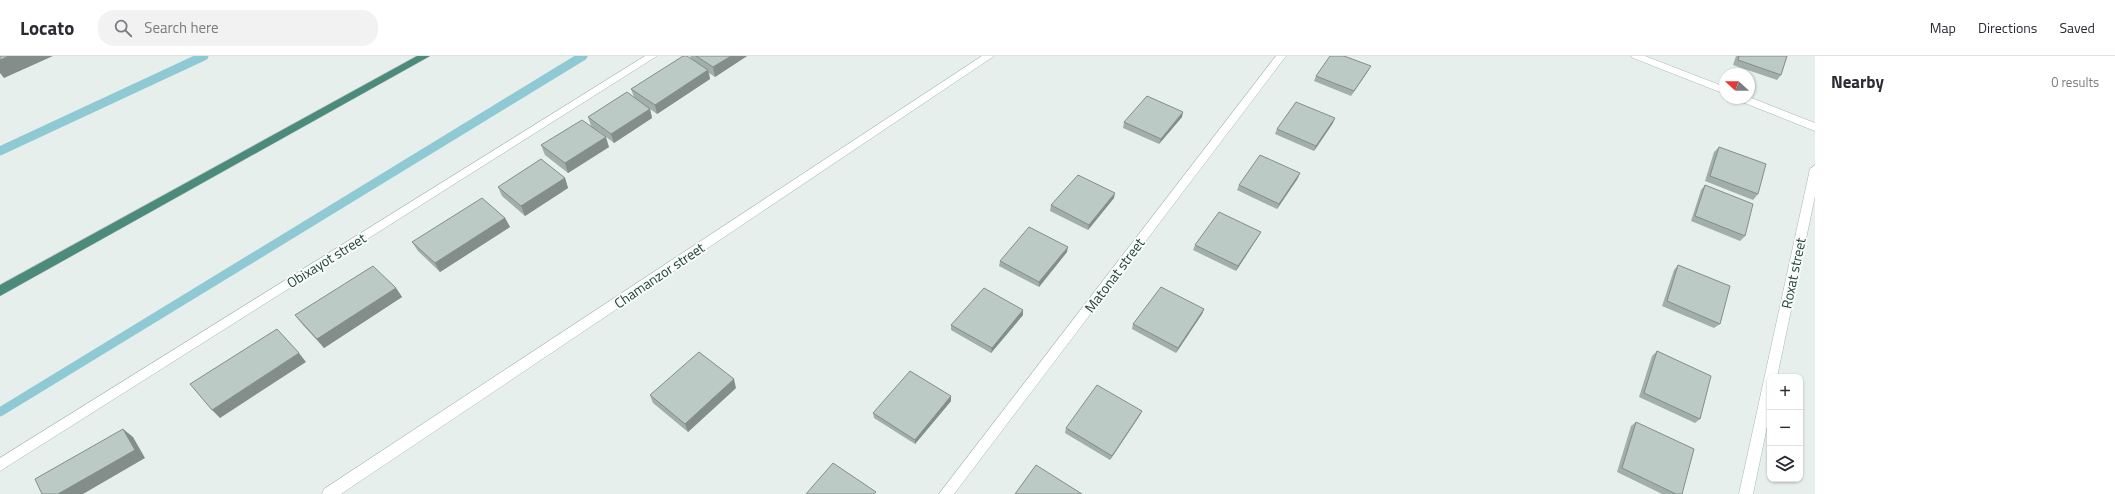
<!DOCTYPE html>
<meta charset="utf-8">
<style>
:root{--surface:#fff;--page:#f2f2f3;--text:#2b2b33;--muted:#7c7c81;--line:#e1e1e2}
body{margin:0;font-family:"Titillium Web",sans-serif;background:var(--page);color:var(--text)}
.controls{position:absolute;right:12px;bottom:12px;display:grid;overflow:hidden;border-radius:8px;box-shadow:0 1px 3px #0004}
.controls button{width:36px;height:36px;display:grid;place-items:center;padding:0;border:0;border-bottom:1px solid var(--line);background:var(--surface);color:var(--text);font:20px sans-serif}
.compass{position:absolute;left:1719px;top:12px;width:36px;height:36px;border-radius:50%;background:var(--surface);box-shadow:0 1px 3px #0004;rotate:291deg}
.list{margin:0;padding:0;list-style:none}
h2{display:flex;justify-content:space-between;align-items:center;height:52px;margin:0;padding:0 16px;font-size:17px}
h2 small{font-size:13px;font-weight:400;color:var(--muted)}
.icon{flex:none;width:22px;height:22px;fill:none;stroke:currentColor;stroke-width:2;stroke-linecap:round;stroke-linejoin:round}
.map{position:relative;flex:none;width:1815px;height:438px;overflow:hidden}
header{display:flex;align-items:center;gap:24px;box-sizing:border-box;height:56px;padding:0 20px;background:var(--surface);border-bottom:1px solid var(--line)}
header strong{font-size:19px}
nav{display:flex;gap:22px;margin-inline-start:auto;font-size:14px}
.search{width:280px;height:36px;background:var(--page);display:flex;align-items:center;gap:10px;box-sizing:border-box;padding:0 14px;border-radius:16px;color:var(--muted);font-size:15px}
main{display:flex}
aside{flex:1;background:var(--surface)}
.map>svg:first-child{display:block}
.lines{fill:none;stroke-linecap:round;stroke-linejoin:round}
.stream{stroke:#8ec9d4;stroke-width:9}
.minor-casing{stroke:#a8b8b2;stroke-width:1}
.trunk-casing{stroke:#c2cac8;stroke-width:1}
.minor{fill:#fff;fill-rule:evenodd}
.trunk{fill:#4c8a7c;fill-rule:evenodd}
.wall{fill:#a1aea9}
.shaded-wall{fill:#838d89}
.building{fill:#bbcac4;stroke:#838d89}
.labels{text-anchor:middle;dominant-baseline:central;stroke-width:4;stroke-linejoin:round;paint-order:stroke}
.street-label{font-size:14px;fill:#24423a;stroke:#f7fbf9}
</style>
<header>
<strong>Locato</strong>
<div class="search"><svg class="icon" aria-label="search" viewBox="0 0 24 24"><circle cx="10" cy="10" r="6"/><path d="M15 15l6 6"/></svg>Search here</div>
<nav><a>Map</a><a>Directions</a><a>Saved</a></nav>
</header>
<main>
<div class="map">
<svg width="1815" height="438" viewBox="0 0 1815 438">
<rect width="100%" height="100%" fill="#e6efeb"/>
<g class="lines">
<path class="stream" d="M0,95L204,0
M0,356L583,0"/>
<g class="minor-casing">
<path id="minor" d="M645,0H657L0,415V402Z
M982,0H994L341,438H322L324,433Z
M1276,0H1286L954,438H939Z
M1631,0H1645L1725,31V38L1633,2Z
M1749,41L1815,67V75L1737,44L1736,42Z
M1815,109V140L1777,321H1770V356L1753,438H1739L1810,113Z"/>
</g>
<g class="trunk-casing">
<path id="trunk" d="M417,0H430L0,240V229Z"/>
</g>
<use href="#minor" class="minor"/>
<use href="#trunk" class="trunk"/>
</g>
<path class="wall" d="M690,0H747L715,21L709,17L710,23L657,58L650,53L652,62L614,87L597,74L609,91L568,117L545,99L541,89L591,70L588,61L634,41L631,33L691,3Z
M1736,0H1787L1781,19L1777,24L1733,9Z
M1368,15L1351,40L1314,25L1316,20Z
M1182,61L1159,88L1123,72L1124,66Z
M1333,67L1314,95L1275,78L1277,73Z
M1719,91L1758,138L1753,144L1705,125L1714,96Z
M565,122L568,132L525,160L502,140L498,131Z
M1298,122L1277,153L1237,134L1239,129Z
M1705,129L1745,180L1740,185L1691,165L1701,134Z
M1114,142L1088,174L1050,155L1051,149Z
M505,162L510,171L440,216L418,195L412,186Z
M1261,176L1258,181L1236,215L1193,194L1195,189Z
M1067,196L1039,231L999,210L1000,205Z
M1678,209L1720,268L1714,272L1662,250L1674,214Z
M396,232L402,241L324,292L302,268L295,259Z
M1204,253L1202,258L1176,297L1132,273L1133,268Z
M1023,259L991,297L951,274V269Z
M1657,295L1700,363L1695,367L1639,341L1652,300Z
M736,332L688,376L653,347L650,339Z
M951,340V345L915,388L874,362L873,357Z
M1140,359L1110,404L1065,377L1066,372Z
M1636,366L1682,438H1662L1617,416L1631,370Z"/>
<path class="shaded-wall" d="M9,0H53L4,22L0,17V4Z
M731,0H747L715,21L713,11Z
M1371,10L1368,15L1351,40L1354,35Z
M708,14L710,23L657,58L655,49Z
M650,53L652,62L614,87L611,78Z
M1183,56L1182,61L1159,88L1161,83Z
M1335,62L1333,67L1314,95L1316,90Z
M606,81L609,91L568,117L565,107Z
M1300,117L1298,122L1277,153L1279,148Z
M565,122L568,132L525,160L521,150Z
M1115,137L1114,142L1088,174L1089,169Z
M505,162L510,171L440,216L435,207Z
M1261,176L1258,181L1236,215L1238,210Z
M1068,191L1067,196L1039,231V226Z
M396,232L402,241L324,292L317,283Z
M1204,253L1202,258L1176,297L1178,292Z
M1023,254V259L991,297L992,292Z
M299,297L306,306L220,362L212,354Z
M734,323L736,332L688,376L685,368Z
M951,340V345L915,388V384Z
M1142,355L1140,359L1110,404L1112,400Z
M123,373L133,381L145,402L83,438H58Z"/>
<path class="building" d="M0,0H9L0,4Z
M683,0H687L708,14L655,49L631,33Z
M696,0H731L713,11Z
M1330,0H1344L1371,10L1354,35L1316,20Z
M1739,0H1787L1781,19L1738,4Z
M627,36L650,53L611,78L588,61Z
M1147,40L1183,56L1161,83L1124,66Z
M1296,46L1335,62L1316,90L1277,73Z
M582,64L606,81L565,107L541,89Z
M1719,91L1766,108L1758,138L1710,120Z
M1260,99L1300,117L1279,148L1239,129Z
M541,103L565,122L521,150L498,131Z
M1078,119L1115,137L1089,169L1051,149Z
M1705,129L1753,148L1745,180L1695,160Z
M482,142L505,162L435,207L412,186Z
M1219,156L1261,176L1238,210L1195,189Z
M1029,171L1068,191L1039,226L1000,205Z
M1678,209L1730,230L1720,268L1667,245Z
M373,210L396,232L317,283L295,259Z
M1161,231L1204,253L1178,292L1133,268Z
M984,232L1023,254L992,292L951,269Z
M277,273L299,297L212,354L190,328Z
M1657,295L1711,320L1700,363L1644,337Z
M699,296L734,323L685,368L650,339Z
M910,315L951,340L915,384L873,357Z
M1097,329L1142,355L1112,400L1066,372Z
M1636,366L1694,393L1682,438H1676L1622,412Z
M123,373L135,394L58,438H42L35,423Z
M833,407L876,436L874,438H806Z
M1036,409L1082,438H1015Z"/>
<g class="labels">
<g class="street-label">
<text transform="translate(326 204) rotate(-32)">Obixayot street</text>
<text transform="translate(1793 217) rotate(-78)">Roxat street</text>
<text transform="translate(659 219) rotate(-34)">Chamanzor street</text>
<text transform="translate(1114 219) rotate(-53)">Matonat street</text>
</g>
</g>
</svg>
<div class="controls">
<button>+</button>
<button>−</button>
<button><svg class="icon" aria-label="layers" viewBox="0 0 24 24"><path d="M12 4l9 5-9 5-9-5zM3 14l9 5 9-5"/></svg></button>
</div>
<svg class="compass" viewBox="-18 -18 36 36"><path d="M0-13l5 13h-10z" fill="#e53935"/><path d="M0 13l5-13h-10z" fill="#7c7c81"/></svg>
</div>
<aside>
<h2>Nearby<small>0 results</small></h2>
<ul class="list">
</ul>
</aside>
</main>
